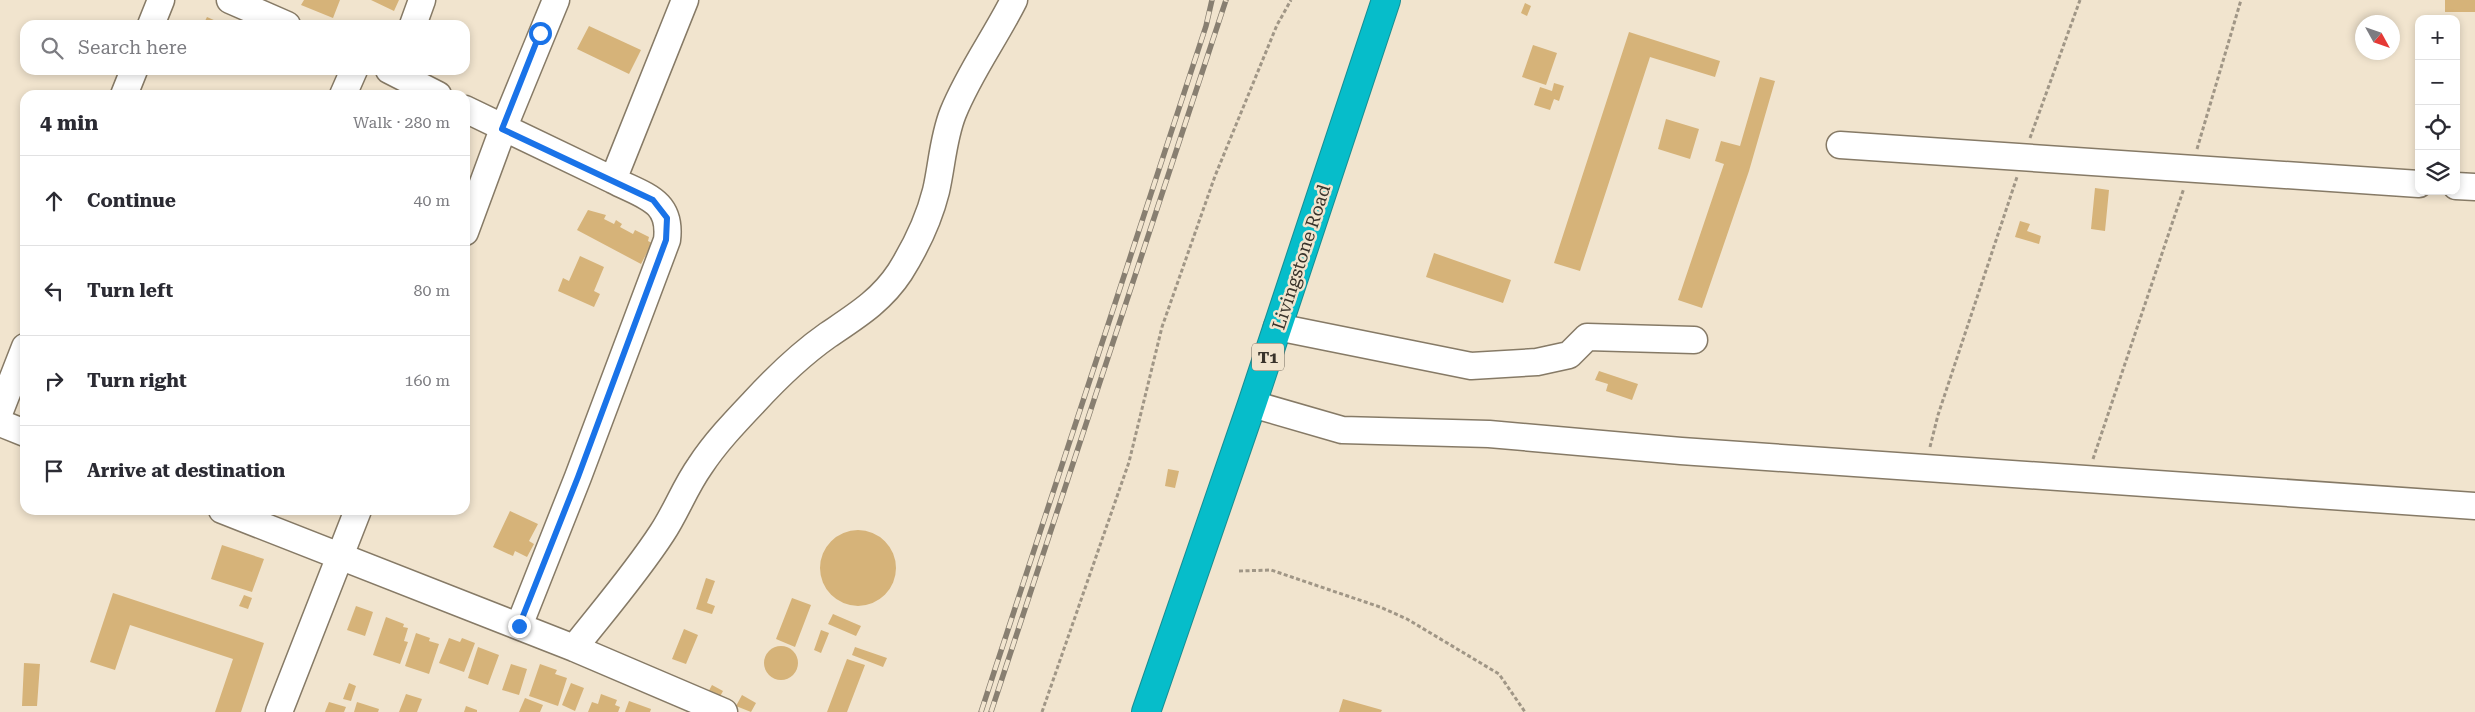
<!DOCTYPE html>
<meta charset="utf-8">
<style>
:root{--surface:#fff;--page:#f2f2f3;--text:#2b2b33;--muted:#7c7c81;--line:#e1e1e2}
body{margin:0;font-family:"Roboto Serif",serif;background:var(--page);color:var(--text)}
.controls{position:absolute;right:15px;top:15px;display:grid;overflow:hidden;border-radius:10px;box-shadow:0 2px 8px #0003}
.controls button{width:45px;height:45px;display:grid;place-items:center;padding:0;border:0;border-bottom:1px solid var(--line);background:var(--surface);color:var(--text);font:25px sans-serif}
.compass{position:absolute;left:2355px;top:15px;width:45px;height:45px;border-radius:50%;background:var(--surface);box-shadow:0 2px 8px #0003;rotate:130deg}
.stop{position:absolute;width:15px;height:15px;margin:-11px;border:4px solid #1a73e8;border-radius:50%;background:#fff}
.stop.end{background:#1a73e8;border-color:#fff;box-shadow:0 1px 5px #0008}
.list{margin:0;padding:0;list-style:none}
h2{display:flex;justify-content:space-between;align-items:center;height:65px;margin:0;padding:0 20px;font-size:21px}
h2 small{font-size:16px;font-weight:400;color:var(--muted)}
.list li{display:grid;grid-template-columns:32px 1fr auto;gap:15px;align-items:center;box-sizing:border-box;height:90px;padding:0 20px;border-top:1px solid var(--line)}
.list b{display:block;font-size:19px;white-space:nowrap}
.list em{font-size:16px;font-style:normal;color:var(--muted)}
.icon{flex:none;width:28px;height:28px;fill:none;stroke:currentColor;stroke-width:2;stroke-linecap:round;stroke-linejoin:round}
.map{position:relative;flex:none;width:2475px;height:712px;overflow:hidden}
.search{position:absolute;background:var(--surface);box-shadow:0 2px 8px #0003;left:20px;top:20px;width:450px;height:55px;display:flex;align-items:center;gap:12px;box-sizing:border-box;padding:0 18px;border-radius:15px;color:var(--muted);font-size:19px}
.panel{position:absolute;background:var(--surface);box-shadow:0 2px 8px #0003;left:20px;top:90px;width:450px;height:425px;border-radius:15px}
.map>svg:first-child{display:block}
.building{fill:#d6b379}
.lines{fill:none;stroke-linecap:round;stroke-linejoin:round}
.minor-casing{stroke:#867a66;stroke-width:29}
.highway-casing{stroke:#188d92;stroke-width:30}
.path{stroke:#a09686;stroke-width:3;stroke-dasharray:4 2.5;stroke-linecap:butt}
.minor{stroke:#fff;stroke-width:26}
.highway{stroke:#06bdca;stroke-width:28}
.rail-casing{stroke:#887f71;stroke-width:5.5}
.rail{stroke:#f1e4ce;stroke-width:4;stroke-dasharray:11;stroke-linecap:butt}
.route{stroke:#1a73e8;stroke-width:6}
.labels{text-anchor:middle;dominant-baseline:central;stroke-width:5;stroke-linejoin:round;paint-order:stroke}
.shield{fill:#f1e4ce;stroke:#70685c;stroke-width:1}
.shield-label{font-size:16px;font-weight:bold;fill:#39332b}
.street-label{font-size:18px;fill:#39332b;stroke:#f1e4ce}
</style>
<div class="map">
<svg width="2475" height="712" viewBox="0 0 2475 712">
<rect width="100%" height="100%" fill="#f1e4ce"/>
<path class="building" d="M304,0H340L333,18L301,5Z
M371,0H399L394,11Z
M2445,0H2475V12H2445Z
M1525,3L1531,6L1527,16L1521,13Z
M207,17L225,25H203Z
M589,26L641,50L629,74L577,49Z
M1629,32L1720,61L1715,77L1650,57L1580,271L1554,263Z
M1533,45L1557,53L1546,85L1522,77Z
M1760,77L1775,81L1749,171L1702,308L1678,300L1724,164L1715,161L1721,141L1740,146Z
M1554,83L1564,86L1559,101L1554,99L1550,110L1534,105L1540,87L1552,91Z
M1666,119L1699,129L1690,159L1658,149Z
M2095,188L2109,190L2105,231L2091,229Z
M588,210L606,215L604,219L614,224L616,220L622,224L620,227L633,234L635,230L649,237L648,241L652,243L641,264L577,230Z
M2020,221L2030,224L2027,231L2041,236L2039,244L2015,237Z
M1434,253L1511,280L1503,303L1426,277Z
M580,256L604,267L594,291L600,294L594,307L558,291L563,278L569,281Z
M1599,371L1638,384L1632,400L1606,391L1608,384L1595,380Z
M1168,469L1179,471L1175,488L1165,486Z
M510,511L538,524L529,541L534,544L527,557L515,551L513,556L493,547Z
M820 568a38 38 0 1 1 76 0a38 38 0 1 1-76 0Z
M222,545L264,559L252,592L211,579Z
M706,578L715,581L707,603L715,606L712,614L696,609Z
M113,593L264,643L241,712H215L233,659L130,625L115,670L90,662Z
M244,595L252,598L248,609L239,606Z
M792,598L811,605L795,647L776,639Z
M356,606L373,612L365,636L347,630Z
M833,614L861,626L856,636L828,624Z
M386,617L404,624L403,627L408,628L404,641L408,642L400,664L373,655Z
M684,629L698,635L686,664L672,659Z
M821,630L829,633L821,653L814,650Z
M416,633L430,638L429,641L439,644L429,674L405,666Z
M449,638L460,642L462,638L475,643L464,672L439,663Z
M764 663a17 17 0 1 1 34 0a17 17 0 1 1-34 0Z
M478,647L499,655L488,685L468,678Z
M855,647L887,658L883,667L852,655Z
M847,659L865,665L847,712H827Z
M24,663L40,664L37,706H22Z
M511,664L527,669L519,695L502,690Z
M540,664L557,670L555,674L567,678L558,706L529,696Z
M349,683L356,686L351,701L343,699Z
M571,683L584,688L575,711L562,705Z
M712,685L723,691L717,702L706,696Z
M406,694L422,699L417,712H399Z
M601,694L617,700L615,705L620,707L618,712H588L592,702L598,704Z
M742,695L756,703L751,712L736,706Z
M525,698L543,705L540,712H519Z
M1343,699L1382,710L1381,712H1339Z
M629,701L651,709L650,712H625Z
M329,702L346,707L344,712H325Z
M357,702L379,709L378,712H354Z
M466,706L477,710V712H464Z"/>
<g class="lines">
<g class="minor-casing">
<path id="minor" d="M230,0L287,25
M151,25L161,0
M413,25L422,0
M389,70L438,95
M124,95L134,70
M343,95L354,70
M465,109L613,180
M1840,145L2419,184
M2456,186L2475,187
M465,232L503,129L556,0
M1277,327L1471,366L1537,362L1569,355L1587,337L1694,340
M1252,404L1342,430L1489,434L1681,451L2475,506
M0,411L25,347
M0,423L25,433
M222,510L574,648L724,712
M519,626L578,477L667,240C672,200 644,196 613,180L685,0
M574,648C604,610 636,573 662,533C676,512 685,487 700,466C715,443 735,422 754,402C777,377 801,354 828,335C856,316 881,301 900,272C915,248 929,219 936,191C942,165 943,138 953,113C969,73 995,38 1014,0
M279,712L358,510"/>
</g>
<g class="highway-casing">
<path id="highway" d="M1146,712L1252,404L1386,0"/>
</g>
<path class="path" d="M2030,138L2080,0
M2197,149L2241,0
M1930,447L1938,415L2017,177
M2093,459L2184,188
M1239,571L1271,570L1380,607L1407,619L1499,674L1525,712
M1042,712L1129,462L1162,327L1215,176L1277,25L1291,0"/>
<use href="#minor" class="minor"/>
<use href="#highway" class="highway"/>
<g class="rail-casing">
<path id="rail" d="M981,712L1206,26L1212,0
M991,712L1226,0"/>
</g>
<use href="#rail" class="rail"/>
</g>
<g class="lines">
<path class="route" d="M519,626L578,477L666,240L667,218L653,200L502,129L540,33"/>
</g>
<g class="labels">
<rect class="shield" x="1252" y="343.5" width="32" height="27" rx="4"/>
<g class="shield-label">
<text x="1268" y="357">T1</text>
</g>
<g class="street-label">
<text transform="translate(1301 257) rotate(-72)">Livingstone Road</text>
</g>
</g>
</svg>
<div class="controls">
<button>+</button>
<button>−</button>
<button><svg class="icon" aria-label="locate" viewBox="0 0 24 24"><circle cx="12" cy="12" r="6"/><path d="M12 2v4M12 18v4M2 12h4M18 12h4"/></svg></button>
<button><svg class="icon" aria-label="layers" viewBox="0 0 24 24"><path d="M12 4l9 5-9 5-9-5zM3 14l9 5 9-5"/></svg></button>
</div>
<svg class="compass" viewBox="-18 -18 36 36"><path d="M0-13l5 13h-10z" fill="#e53935"/><path d="M0 13l5-13h-10z" fill="#7c7c81"/></svg>
<div class="stop" style="left:540px;top:33px"></div>
<div class="stop end" style="left:519px;top:626px"></div>
<div class="search"><svg class="icon" aria-label="search" viewBox="0 0 24 24"><circle cx="10" cy="10" r="6"/><path d="M15 15l6 6"/></svg>Search here</div>
<section class="panel">
<h2>4 min<small>Walk · 280 m</small></h2>
<ul class="list">
<li><svg class="icon" aria-label="ahead" viewBox="0 0 24 24"><path d="M12 20V5M6 11l6-6 6 6"/></svg><div><b>Continue</b></div><em>40 m</em></li>
<li><svg class="icon" aria-label="left" viewBox="0 0 24 24"><path d="M17 20v-9H6M10 6l-5 5 5 5"/></svg><div><b>Turn left</b></div><em>80 m</em></li>
<li><svg class="icon" aria-label="right" viewBox="0 0 24 24"><path d="M7 20v-9h11M14 6l5 5-5 5"/></svg><div><b>Turn right</b></div><em>160 m</em></li>
<li><svg class="icon" aria-label="arrive" viewBox="0 0 24 24"><path d="M6 21V4h12l-3 4 3 4H6"/></svg><div><b>Arrive at destination</b></div></li>
</ul>
</section>
</div>
